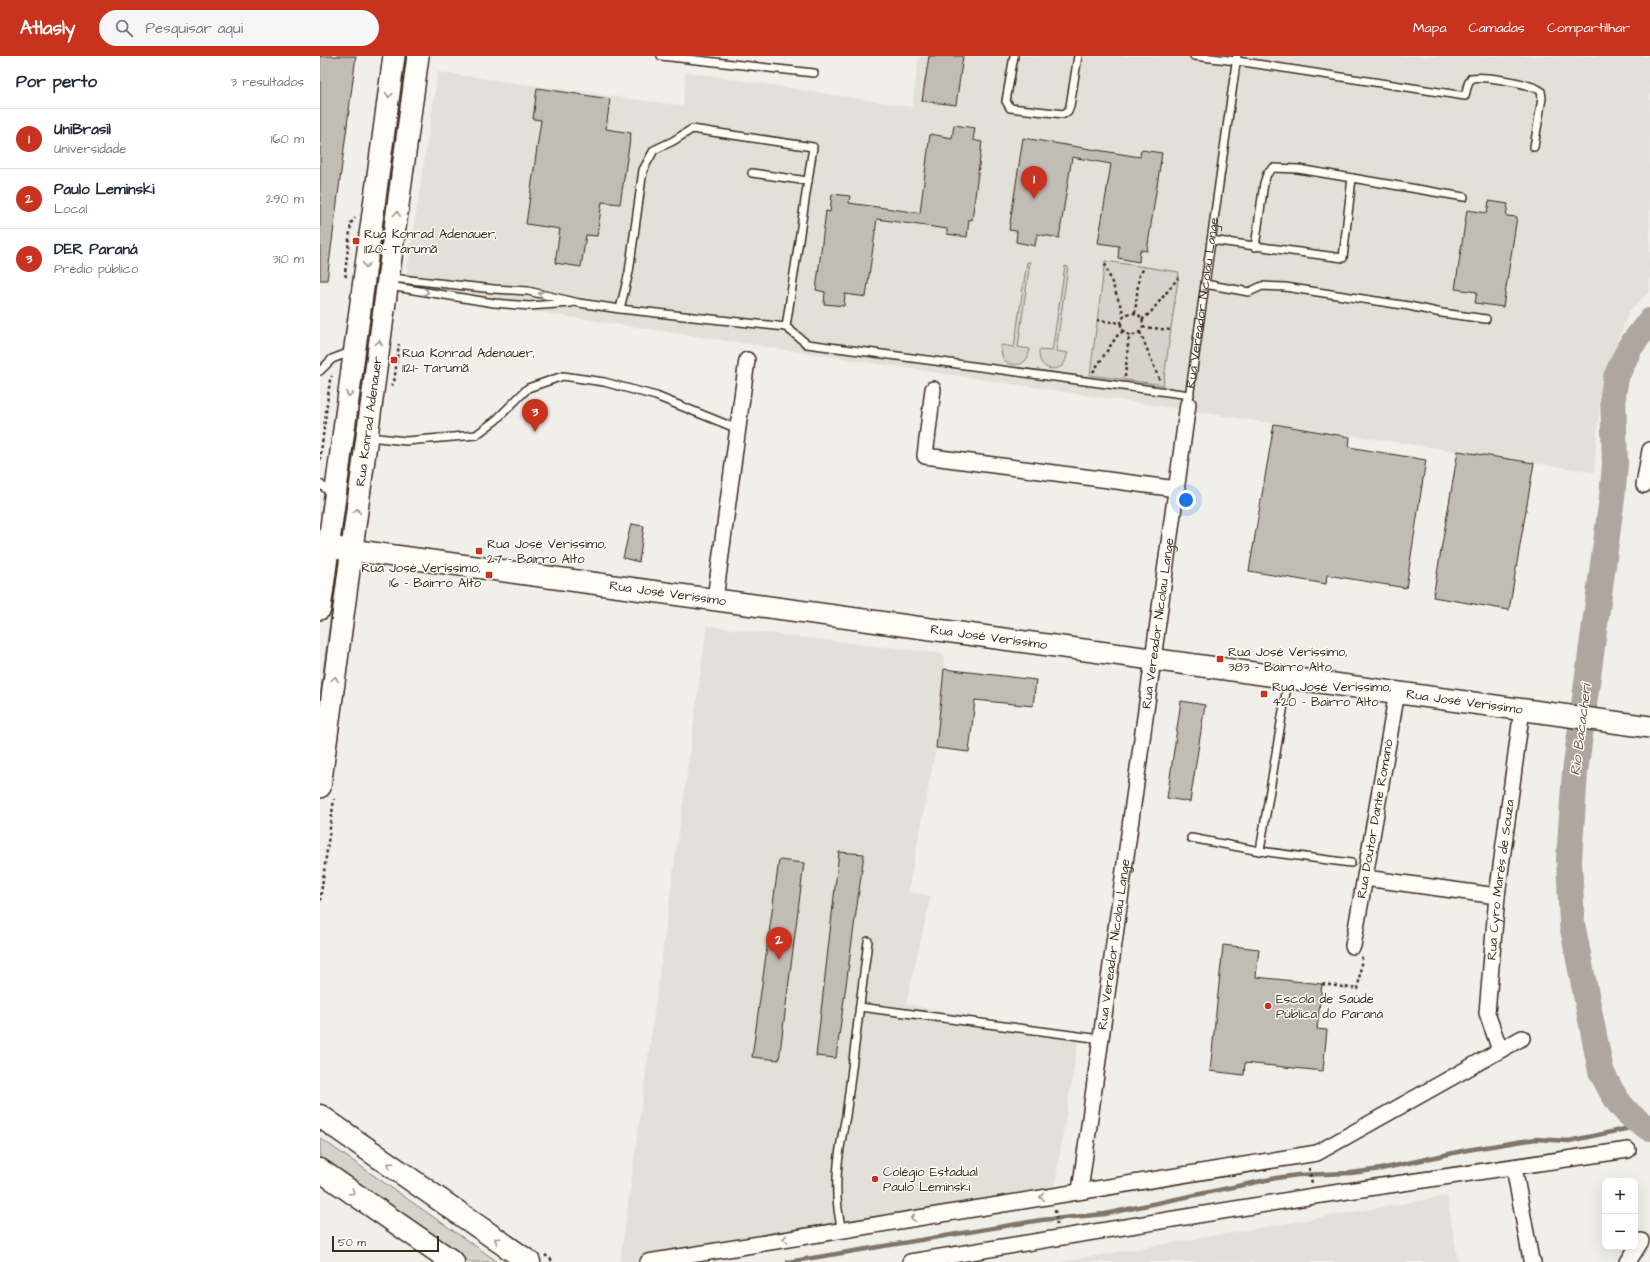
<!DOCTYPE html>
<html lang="pt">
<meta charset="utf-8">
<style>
:root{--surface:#fff;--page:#f6f6f7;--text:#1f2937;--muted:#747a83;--line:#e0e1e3;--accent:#c8321e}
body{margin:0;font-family:"Architects Daughter",sans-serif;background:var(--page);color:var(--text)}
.controls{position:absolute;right:12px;bottom:12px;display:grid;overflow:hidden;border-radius:8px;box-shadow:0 4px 16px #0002}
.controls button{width:36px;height:36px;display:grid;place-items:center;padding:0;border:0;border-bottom:1px solid var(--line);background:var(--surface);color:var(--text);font:20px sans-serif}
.scale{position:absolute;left:12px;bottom:10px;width:107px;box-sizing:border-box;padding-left:4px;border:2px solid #3b2a1e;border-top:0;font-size:11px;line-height:14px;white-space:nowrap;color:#3b2a1e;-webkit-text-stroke:3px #fdfcf7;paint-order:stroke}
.you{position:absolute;left:866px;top:444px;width:14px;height:14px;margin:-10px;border:3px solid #fff;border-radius:50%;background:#1a73e8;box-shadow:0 0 0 6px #1a73e833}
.badge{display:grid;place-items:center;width:26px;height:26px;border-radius:50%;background:var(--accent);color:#fff;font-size:13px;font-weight:700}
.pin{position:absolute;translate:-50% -33px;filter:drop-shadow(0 1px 2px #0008)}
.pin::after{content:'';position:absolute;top:21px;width:14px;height:12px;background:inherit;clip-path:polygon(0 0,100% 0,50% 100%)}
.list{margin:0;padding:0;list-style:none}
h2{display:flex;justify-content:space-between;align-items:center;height:52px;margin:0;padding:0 16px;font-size:17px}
h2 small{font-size:13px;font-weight:400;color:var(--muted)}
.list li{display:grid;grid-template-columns:26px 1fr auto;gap:12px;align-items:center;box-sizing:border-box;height:60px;padding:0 16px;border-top:1px solid var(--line)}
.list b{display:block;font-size:15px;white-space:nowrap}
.list p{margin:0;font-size:13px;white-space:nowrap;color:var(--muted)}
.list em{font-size:13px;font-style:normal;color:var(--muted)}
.icon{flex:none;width:22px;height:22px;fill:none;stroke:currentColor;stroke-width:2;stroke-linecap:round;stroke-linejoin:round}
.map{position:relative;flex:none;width:1330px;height:1206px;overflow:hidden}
header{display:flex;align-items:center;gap:24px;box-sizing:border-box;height:56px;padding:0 20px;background:var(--accent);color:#fff}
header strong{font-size:19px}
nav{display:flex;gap:22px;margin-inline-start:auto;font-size:14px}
.search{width:280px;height:36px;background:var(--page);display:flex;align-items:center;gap:10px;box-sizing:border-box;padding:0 14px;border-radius:22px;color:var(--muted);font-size:15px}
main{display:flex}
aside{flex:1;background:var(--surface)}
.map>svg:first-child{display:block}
.built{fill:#e3e0da}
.green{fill:#d7d2cc;stroke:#897e75}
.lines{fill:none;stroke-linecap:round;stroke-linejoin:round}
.stream{stroke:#80746b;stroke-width:4.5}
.river{stroke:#aea69f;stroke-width:26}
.building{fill:#c1bcb4;stroke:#3b2a1e}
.lane-casing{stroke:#3b2a1e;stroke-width:10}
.street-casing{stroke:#3b2a1e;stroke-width:18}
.secondary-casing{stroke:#3b2a1e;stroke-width:24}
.highway-casing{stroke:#3b2a1e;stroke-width:25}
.path{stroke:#3b2a1e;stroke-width:2.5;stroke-dasharray:3 3;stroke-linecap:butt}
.lane{stroke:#fdfcf7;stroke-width:7}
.street{stroke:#fdfcf7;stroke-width:15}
.secondary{stroke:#fdfcf7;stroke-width:21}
.highway{stroke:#fdfcf7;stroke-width:22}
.oneway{stroke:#9c938a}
.poi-dot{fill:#c8321e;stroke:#fdfcf7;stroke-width:1.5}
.labels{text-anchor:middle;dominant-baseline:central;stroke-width:3;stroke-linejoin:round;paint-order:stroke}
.poi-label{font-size:13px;fill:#3b2a1e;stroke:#fdfcf7;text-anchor:start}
.street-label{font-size:13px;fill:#3b2a1e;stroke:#fdfcf7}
.water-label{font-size:14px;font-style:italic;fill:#63554b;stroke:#fdfcf7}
</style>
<header>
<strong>Atlasly</strong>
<div class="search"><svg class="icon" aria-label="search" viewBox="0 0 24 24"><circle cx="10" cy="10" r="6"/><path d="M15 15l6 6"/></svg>Pesquisar aqui</div>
<nav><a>Mapa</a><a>Camadas</a><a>Compartilhar</a></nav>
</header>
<main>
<aside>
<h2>Por perto<small>3 resultados</small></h2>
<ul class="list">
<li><span class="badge">1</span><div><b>UniBrasil</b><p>Universidade</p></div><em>160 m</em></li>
<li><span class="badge">2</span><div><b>Paulo Leminski</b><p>Local</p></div><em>290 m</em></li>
<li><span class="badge">3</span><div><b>DER Paraná</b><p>Prédio público</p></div><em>310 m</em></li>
</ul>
</aside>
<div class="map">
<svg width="1330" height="1206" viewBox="0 0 1330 1206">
<rect width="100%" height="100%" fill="#f1efea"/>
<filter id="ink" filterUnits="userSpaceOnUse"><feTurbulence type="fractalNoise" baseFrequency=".025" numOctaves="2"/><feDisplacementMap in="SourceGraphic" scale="8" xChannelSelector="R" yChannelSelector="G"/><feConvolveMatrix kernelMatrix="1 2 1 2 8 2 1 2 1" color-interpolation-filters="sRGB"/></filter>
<g filter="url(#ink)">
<path class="built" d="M599,0H1330V235L1309,255L1281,329L1274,416L84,236L118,16L363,50L366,16L592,51Z
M387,570L624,598V613L616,692L588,836L611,840L586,948L759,980L733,1140L328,1206H300Z
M1127,1140L1138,1206H740Z"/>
<path class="green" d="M785,205L859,216L843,329L770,319Z
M707,206H710L698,291L710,293C709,297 708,302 705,305C699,311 687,310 683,302C681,298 681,293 681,289L694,291Z
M745,210L748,211L736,295L748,297C746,301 746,306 743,309C737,315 725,314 721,306C719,303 719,298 719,294L732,295Z
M16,520L19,521L0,667V640Z
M0,1082L178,1206H149L0,1103Z"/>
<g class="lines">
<path class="stream" d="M468,1206L721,1164L785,1158L956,1122L978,1119L1031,1117L1061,1113L1147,1094L1216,1083L1249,1085L1324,1069"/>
<path class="river" d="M1330,265L1310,291L1296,321L1293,339L1295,408L1292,442L1255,716L1249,804L1252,868L1281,1015C1292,1038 1305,1062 1330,1072"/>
</g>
<path class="building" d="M0,0H36L7,224H0Z
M609,0H643L636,49L602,45Z
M217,32L290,43L286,73L311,77L300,148L282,146L277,180L266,179L261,211L235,207L240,173L206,168L221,64L213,63Z
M634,69L655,72L653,84L662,86L652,164L649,163L647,181L627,178V173L557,163L546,241L525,238L524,250L504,248L505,236L496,234L506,155L510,156L512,138L530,140L529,147L600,157L610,78L632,82Z
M703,82L820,101L821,94L842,97L827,195L820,194L819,206L798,202L799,190L778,187L791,108L752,101L739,182L717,178L715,190L696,186L697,175L689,174Z
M1169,145L1188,148L1186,160L1197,161L1183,251L1155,247L1157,236L1135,233L1147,154L1167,157Z
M954,368L1030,381L1029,391L1106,404L1086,532L1007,519L1006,528L929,515Z
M1138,395L1214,407L1189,554L1113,541Z
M311,468L324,470L319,506L303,502Z
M624,613L716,624L713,650L655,644L649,696L616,692Z
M861,645L885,649L870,746L847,742Z
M519,796L544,798L516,1002L496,1000Z
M459,804L484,807L459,1004L432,1001Z
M903,889L939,893L936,921L1002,928L997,973L1007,974L1003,1015L925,1007L924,1019L890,1015Z"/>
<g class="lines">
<g class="lane-casing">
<g id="lane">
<path d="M341,0L494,17"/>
<path d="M694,0L686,45L690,52L744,58L748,55L750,50L758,0"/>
<path d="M874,0L917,5L1145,40L1148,28L1151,22C1165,20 1210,27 1221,35L1222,42L1214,91"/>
<path d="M432,117L488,125"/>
<path d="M891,184L1023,202L1032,122L1144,141"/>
<path d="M935,191L944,127L947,118L953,112L978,113L1032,122"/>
<path d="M71,222L174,233L208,235L259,247L300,253L466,271L493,91L372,73L353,85L334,94L323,114L309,216L300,253"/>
<path d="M885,228L929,236L942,230L965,231L1089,250L1122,257L1166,263"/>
<path d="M69,230L174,247L209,250L251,247"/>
<path d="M466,271L487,288L870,339"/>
<path d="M0,315L12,303L33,295"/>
<path id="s1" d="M869,342L917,0"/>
<path d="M49,381L86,385L156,379L176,364L208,332L243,320L284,326L336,340L418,373"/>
<path d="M0,428L12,438"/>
<path d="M871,782L940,795L1031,807"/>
<path d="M940,795L968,624"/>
<path d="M540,951L781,983"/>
<path d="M522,1174C512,1137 518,1097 526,1060L548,885"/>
</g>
</g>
<g class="street-casing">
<g id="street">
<path d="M613,333L605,400L857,433"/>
<path d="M1324,429L1330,394"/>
<path d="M395,543L427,304"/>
<path d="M1045,822L1177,840"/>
<path id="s2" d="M1033,890L1077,636"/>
<path id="s3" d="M1180,994L1167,957L1177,840L1202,653"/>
<path d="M1194,1111L1211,1204L1213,1206"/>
<path id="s4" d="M760,1135L868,348"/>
<path d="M328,1206L997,1097L1202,982"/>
<path d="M590,1206L994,1140L1308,1094"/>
<path d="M1308,1206L1321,1185"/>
</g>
</g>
<g class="secondary-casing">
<g id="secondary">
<path id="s5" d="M8,491L1330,671"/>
<path d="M0,553L74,0"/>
<path id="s6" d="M0,731L98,0"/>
</g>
</g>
<g class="highway-casing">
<path id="highway" d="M0,1060L209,1206
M0,1114L133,1206"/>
</g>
<path class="path" d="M785,208L804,259
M26,221L25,217L31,167L35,162
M801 268a11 11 0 1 1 22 0a11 11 0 1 1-22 0Z
M815,257L819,219L825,211
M777,264L800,267
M822,264L831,256L858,222
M823,271L851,274
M820,276L840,325
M773,316L797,280L803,275
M805,321L809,279
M71,330L74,327L79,288
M0,404L10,324L12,320
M0,845L14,743
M1002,928L1038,933L1042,900
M989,1112L992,1127
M735,1154L737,1169
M225,1199L234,1206"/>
<use href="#lane" class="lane"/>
<use href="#street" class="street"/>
<use href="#secondary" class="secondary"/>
<use href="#highway" class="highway"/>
</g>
<defs><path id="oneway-chevron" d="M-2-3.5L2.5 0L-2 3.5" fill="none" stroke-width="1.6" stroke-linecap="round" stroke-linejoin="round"/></defs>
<g class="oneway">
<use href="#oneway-chevron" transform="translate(69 39) rotate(98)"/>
<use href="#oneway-chevron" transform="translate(77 158) rotate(-82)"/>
<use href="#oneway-chevron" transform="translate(46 209) rotate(98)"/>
<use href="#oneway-chevron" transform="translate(106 236) rotate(10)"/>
<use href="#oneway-chevron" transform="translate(221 238) rotate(-167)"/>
<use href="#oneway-chevron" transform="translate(59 287) rotate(-82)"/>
<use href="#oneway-chevron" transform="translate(29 338) rotate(98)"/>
<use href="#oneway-chevron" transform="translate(37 455) rotate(-82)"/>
<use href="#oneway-chevron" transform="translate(15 623) rotate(-82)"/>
<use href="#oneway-chevron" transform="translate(70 1109) rotate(-145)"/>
<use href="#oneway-chevron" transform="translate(32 1136) rotate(35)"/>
<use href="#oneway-chevron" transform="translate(722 1141) rotate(171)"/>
<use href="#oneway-chevron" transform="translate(593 1162) rotate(171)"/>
<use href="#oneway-chevron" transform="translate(465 1183) rotate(171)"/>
<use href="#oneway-chevron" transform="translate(177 1184) rotate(-145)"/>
</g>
</g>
<g class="poi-dot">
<rect x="32" y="181" width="8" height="8" rx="2"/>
<rect x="70" y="300" width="8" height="8" rx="2"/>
<rect x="155" y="491" width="8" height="8" rx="2"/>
<rect x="165" y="515" width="8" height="8" rx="2"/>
<rect x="896" y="599" width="8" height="8" rx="2"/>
<rect x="940" y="634" width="8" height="8" rx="2"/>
<circle cx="948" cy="950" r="4"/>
<circle cx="555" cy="1123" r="4"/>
</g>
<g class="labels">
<g class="poi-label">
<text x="44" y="178">Rua Konrad Adenauer,<tspan x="44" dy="15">1120- Tarumã</tspan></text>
<text x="82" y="297">Rua Konrad Adenauer,<tspan x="82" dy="15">1121- Tarumã</tspan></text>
<text x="167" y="488">Rua José Veríssimo,<tspan x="167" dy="15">27 - Bairro Alto</tspan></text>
<text x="161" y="512" text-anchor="end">Rua José Veríssimo,<tspan x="161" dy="15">16 - Bairro Alto</tspan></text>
<text x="908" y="596">Rua José Veríssimo,<tspan x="908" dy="15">383 - Bairro Alto</tspan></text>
<text x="952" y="631">Rua José Veríssimo,<tspan x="952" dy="15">420 - Bairro Alto</tspan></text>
<text x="956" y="943">Escola de Saúde<tspan x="956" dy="15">Pública do Paraná</tspan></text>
<text x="563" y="1116">Colégio Estadual<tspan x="563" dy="15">Paulo Leminski</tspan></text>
</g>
<g class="street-label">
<text stroke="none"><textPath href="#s1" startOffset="96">Rua Vereador Nicolau Lange</textPath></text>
<text stroke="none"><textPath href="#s6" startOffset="369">Rua Konrad Adenauer</textPath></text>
<text stroke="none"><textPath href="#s5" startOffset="343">Rua José Veríssimo</textPath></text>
<text stroke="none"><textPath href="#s4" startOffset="573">Rua Vereador Nicolau Lange</textPath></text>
<text stroke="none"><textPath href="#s5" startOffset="667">Rua José Veríssimo</textPath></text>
<text stroke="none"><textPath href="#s5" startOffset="1147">Rua José Veríssimo</textPath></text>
<text stroke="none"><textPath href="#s2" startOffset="129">Rua Doutor Dante Romanó</textPath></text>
<text stroke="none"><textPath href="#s3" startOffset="173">Rua Cyro Marés de Souza</textPath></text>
<text stroke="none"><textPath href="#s4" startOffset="249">Rua Vereador Nicolau Lange</textPath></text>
</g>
<g class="water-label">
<text transform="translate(1261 674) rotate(-83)">Rio Bacacheri</text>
</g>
</g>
</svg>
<div class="controls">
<button>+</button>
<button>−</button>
</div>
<div class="scale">50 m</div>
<div class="you"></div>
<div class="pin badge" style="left:714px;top:143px">1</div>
<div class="pin badge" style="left:459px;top:904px">2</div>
<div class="pin badge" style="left:215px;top:376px">3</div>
</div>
</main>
